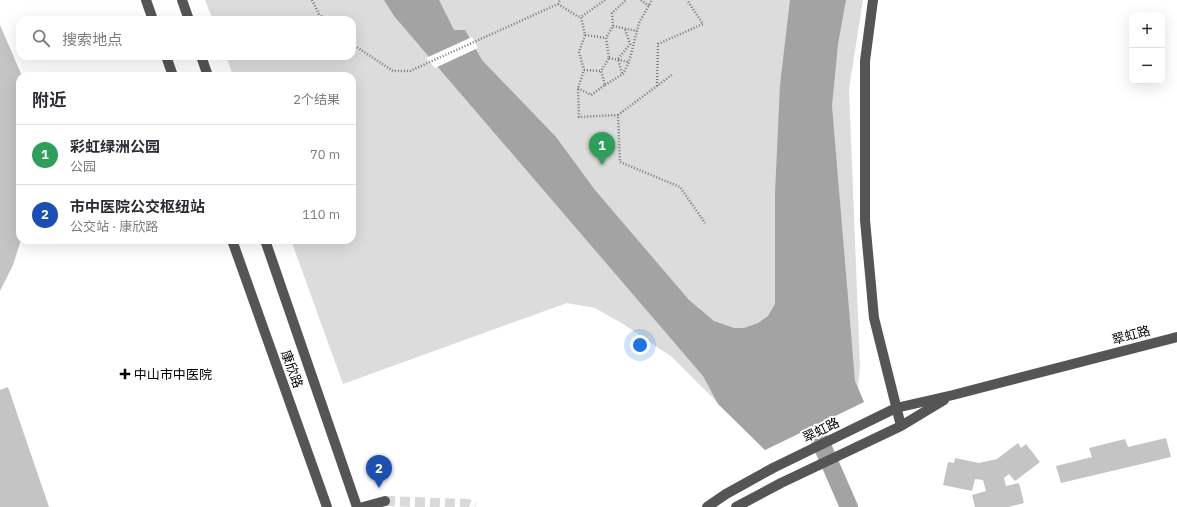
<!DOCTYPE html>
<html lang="zh">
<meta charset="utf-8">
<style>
:root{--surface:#fff;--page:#f2f2f3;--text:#2b2b33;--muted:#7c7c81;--line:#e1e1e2;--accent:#2563eb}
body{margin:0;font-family:"IBM Plex Sans","Noto Sans SC",sans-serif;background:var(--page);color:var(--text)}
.controls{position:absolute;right:12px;top:12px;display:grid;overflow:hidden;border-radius:8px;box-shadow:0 4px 16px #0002}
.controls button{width:36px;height:36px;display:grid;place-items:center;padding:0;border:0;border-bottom:1px solid var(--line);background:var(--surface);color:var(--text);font:20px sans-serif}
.you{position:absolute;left:640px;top:345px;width:14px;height:14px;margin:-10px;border:3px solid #fff;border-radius:50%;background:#1a73e8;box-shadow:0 0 0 6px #1a73e833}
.badge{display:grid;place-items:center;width:26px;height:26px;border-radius:50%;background:var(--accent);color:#fff;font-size:13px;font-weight:700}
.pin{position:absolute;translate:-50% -33px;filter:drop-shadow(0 1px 2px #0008)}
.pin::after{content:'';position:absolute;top:21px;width:14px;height:12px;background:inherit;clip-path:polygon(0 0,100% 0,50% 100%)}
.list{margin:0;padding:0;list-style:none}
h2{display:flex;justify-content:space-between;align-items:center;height:52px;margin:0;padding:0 16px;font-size:17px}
h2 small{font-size:13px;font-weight:400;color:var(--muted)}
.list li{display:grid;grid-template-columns:26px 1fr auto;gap:12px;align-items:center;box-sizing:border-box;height:60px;padding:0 16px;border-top:1px solid var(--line)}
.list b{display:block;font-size:15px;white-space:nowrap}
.list p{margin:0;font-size:13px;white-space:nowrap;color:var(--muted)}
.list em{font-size:13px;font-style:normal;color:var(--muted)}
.icon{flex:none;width:22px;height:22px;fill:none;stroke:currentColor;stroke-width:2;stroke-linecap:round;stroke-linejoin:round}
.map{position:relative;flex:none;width:1177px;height:507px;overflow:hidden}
.search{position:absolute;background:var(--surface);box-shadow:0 4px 16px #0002;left:16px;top:16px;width:340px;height:44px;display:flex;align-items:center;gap:10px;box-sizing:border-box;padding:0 14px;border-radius:12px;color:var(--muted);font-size:15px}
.panel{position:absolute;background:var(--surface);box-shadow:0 4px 16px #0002;left:16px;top:72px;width:340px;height:172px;border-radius:12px}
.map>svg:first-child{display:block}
.green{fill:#dcdcdc}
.water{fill:#a3a3a3}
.pier{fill:#fff}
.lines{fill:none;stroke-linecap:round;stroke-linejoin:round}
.canal{stroke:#a3a3a3;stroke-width:18}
.building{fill:#c4c4c4}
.minor-tunnel{stroke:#d9d9d9;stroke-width:10;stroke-dasharray:10 5;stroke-linecap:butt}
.path{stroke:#777;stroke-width:2.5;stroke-dasharray:1 2;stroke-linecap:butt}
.minor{stroke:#555;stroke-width:10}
.poi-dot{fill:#000;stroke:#fff;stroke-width:1.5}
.labels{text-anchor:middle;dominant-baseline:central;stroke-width:4;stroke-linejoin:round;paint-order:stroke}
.street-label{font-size:13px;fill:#000;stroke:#fff}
.poi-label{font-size:13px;fill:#000;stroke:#fff;text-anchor:start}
</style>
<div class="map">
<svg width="1177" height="507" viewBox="0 0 1177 507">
<rect width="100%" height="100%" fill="#fff"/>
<path class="green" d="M205,0H863L849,89L860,367L858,387L864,402L765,450L672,357L623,324L595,308L567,303L343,384L291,240H352V76H233L226,56H352V20H213Z"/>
<path class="water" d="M384,0H439L454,30H465L482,60L556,137L595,190L689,300L714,321L734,328H744L758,323L768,316L775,304V193L780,85L790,0H846L838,44L832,106L855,381L864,402L765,450L718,404L703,376L394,16Z"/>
<path class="pier" d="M472,37L478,48L435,68L426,58Z"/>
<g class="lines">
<path class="canal" d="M814,427L849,507"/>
</g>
<path class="building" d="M0,25L22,76H20V240H21L13,265L0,291Z
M8,387L49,507H0V390Z
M1166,438L1171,457L1061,483L1056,466L1092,457L1089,448L1125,439L1128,447Z
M1018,443L1021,448L1026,444L1040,462L1015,481L1009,474L1004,478L1006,486L1019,483L1024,503L1008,507H975L972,495L986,491L983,480L975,479L972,491L943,485L948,462L954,463L955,458L979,463L997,459Z"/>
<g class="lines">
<path class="minor-tunnel" d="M385,501L468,504L475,507"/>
<path class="path" d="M312,0L319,14L325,20
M605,0L581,17L585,35L606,38
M641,0L649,6
M558,4L577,16L581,17
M613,26L637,31
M585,35L579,52L584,70L578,88L579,117L618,115L620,162L680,187L705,223
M352,44L393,71H410L558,4L560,0
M609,58L629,62
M584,70L601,71
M622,73L618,59L630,44L625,29
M605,85L623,74L629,62L639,23L652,0
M657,86L658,44L703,24L687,0
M578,88L591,95L605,85L601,71L609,58L606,38L613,26L612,13L626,0
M618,115L673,74"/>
<path class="minor" d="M146,0L153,20
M182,0L189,20
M873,0L865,61V220L874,318L901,426
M166,56L173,76
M201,56L208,76
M232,240L327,507
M265,240L357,507
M363,507L385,501
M707,507L726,494L773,468L896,408L953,395L1177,337
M736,507L781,483L901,426L944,400"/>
</g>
<path class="poi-dot" d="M123 368h4v4h4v4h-4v4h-4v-4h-4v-4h4z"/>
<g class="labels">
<g class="street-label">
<text transform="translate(1131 335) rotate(-15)">翠虹路</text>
<text transform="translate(292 369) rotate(70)">康欣路</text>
<text transform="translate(821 430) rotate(-26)">翠虹路</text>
</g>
<g class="poi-label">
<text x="134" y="374">中山市中医院</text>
</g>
</g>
</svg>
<div class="controls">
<button>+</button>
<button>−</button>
</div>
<div class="you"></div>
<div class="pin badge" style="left:602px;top:165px;background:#2e9e5b">1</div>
<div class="pin badge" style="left:379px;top:488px;background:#1a4fb4">2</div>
<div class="search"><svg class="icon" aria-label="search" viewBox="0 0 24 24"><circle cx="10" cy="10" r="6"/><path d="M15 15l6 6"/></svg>搜索地点</div>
<section class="panel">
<h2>附近<small>2个结果</small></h2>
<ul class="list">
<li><span class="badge" style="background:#2e9e5b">1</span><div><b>彩虹绿洲公园</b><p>公园</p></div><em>70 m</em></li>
<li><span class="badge" style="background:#1a4fb4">2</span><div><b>市中医院公交枢纽站</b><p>公交站 · 康欣路</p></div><em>110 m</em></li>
</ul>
</section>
</div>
